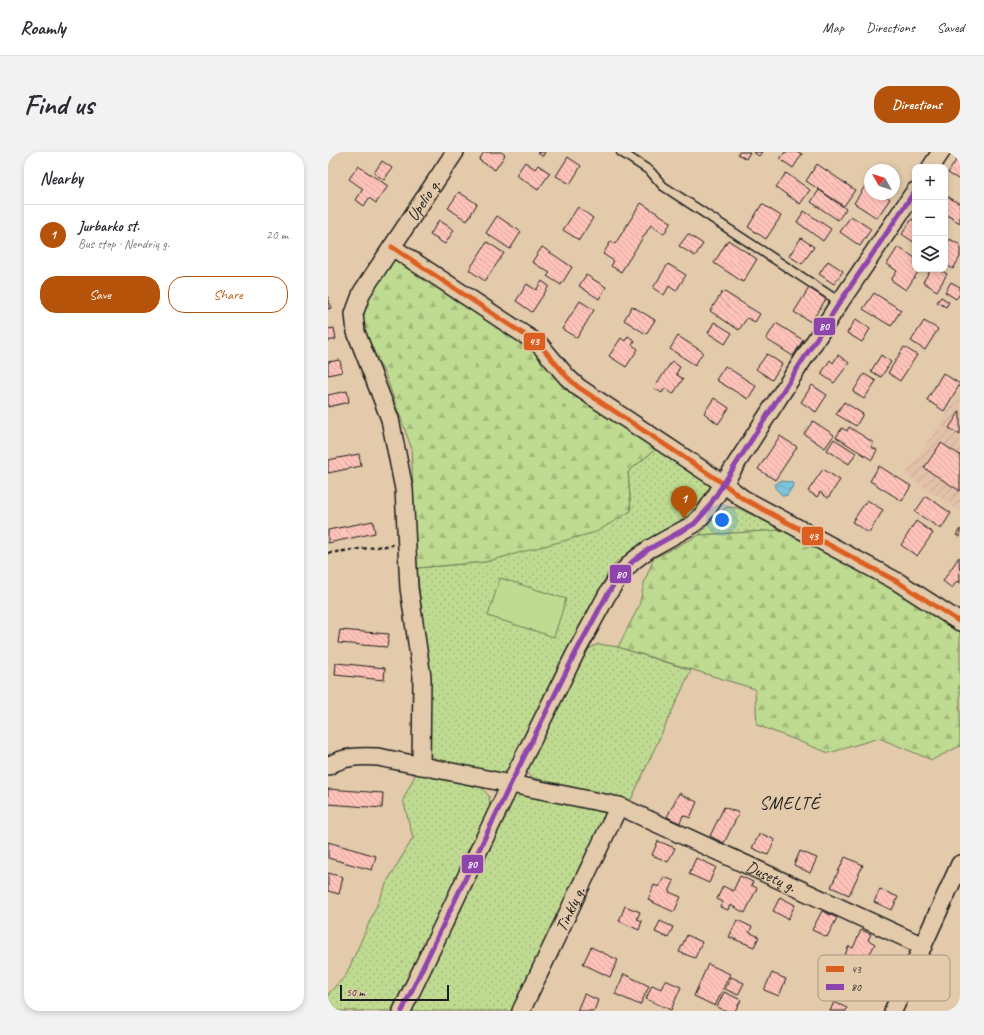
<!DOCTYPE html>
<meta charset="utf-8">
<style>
:root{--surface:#fff;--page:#f2f2f3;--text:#2b2b33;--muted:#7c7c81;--line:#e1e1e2;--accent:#b45309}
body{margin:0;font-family:Caveat,sans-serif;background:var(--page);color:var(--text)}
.controls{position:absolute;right:12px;top:12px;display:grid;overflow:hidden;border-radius:8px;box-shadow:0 2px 6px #0003}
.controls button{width:36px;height:36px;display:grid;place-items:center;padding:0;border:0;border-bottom:1px solid var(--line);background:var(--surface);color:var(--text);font:20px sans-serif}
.compass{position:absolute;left:536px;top:12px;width:36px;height:36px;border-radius:50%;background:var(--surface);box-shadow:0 2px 6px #0003;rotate:309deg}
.scale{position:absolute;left:12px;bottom:10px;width:109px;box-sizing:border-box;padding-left:4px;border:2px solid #1c1c1c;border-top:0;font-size:11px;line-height:14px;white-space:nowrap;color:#1c1c1c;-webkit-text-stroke:3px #e3caab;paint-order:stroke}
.you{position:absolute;left:394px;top:368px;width:14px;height:14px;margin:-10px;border:3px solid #fff;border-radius:50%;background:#1a73e8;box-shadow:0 0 0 6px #1a73e833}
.badge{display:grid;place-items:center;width:26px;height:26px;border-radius:50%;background:var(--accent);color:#fff;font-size:13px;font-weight:700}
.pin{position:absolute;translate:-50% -33px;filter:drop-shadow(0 1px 2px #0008)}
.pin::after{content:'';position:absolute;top:21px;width:14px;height:12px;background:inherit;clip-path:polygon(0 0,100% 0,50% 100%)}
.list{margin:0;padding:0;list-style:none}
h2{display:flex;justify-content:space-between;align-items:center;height:52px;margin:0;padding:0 16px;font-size:17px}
h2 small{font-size:13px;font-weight:400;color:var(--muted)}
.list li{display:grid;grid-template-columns:26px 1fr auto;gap:12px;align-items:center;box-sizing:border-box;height:60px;padding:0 16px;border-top:1px solid var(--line)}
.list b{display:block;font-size:15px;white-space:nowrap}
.list p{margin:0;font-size:13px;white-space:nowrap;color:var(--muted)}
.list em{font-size:13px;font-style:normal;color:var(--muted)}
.actions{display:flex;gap:8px;padding:12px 16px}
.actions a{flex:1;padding:9px 0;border:1px solid var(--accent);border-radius:16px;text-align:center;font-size:14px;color:var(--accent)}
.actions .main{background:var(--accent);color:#fff}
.icon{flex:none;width:22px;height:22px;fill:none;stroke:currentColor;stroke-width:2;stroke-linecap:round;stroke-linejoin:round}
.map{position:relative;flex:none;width:632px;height:859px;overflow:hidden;border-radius:16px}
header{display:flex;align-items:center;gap:24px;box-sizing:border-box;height:56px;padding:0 20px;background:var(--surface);border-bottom:1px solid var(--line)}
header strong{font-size:19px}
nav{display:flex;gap:22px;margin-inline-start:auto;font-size:14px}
.intro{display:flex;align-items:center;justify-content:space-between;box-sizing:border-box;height:96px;padding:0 24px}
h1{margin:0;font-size:28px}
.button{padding:10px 18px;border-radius:16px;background:var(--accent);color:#fff;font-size:14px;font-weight:700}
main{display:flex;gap:24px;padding:0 24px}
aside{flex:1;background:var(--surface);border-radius:16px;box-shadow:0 2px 6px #0003}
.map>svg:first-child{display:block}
.industrial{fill:url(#industrial-furrows)}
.grass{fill:url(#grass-dots);stroke:#6e7b56}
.forest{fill:url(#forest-firs);stroke:#6e7b56}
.pitch{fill:#bfda91;stroke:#6e7b56}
.water{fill:url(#water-waves);stroke:#568190}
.building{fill:url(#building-back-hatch);stroke:#1c1c1c}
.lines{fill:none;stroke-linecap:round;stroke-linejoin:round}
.service-casing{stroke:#1c1c1c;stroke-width:11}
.minor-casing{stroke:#1c1c1c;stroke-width:20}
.path{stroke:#1c1c1c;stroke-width:2.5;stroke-dasharray:4 3;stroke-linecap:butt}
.service{stroke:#e3caab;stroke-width:8}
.minor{stroke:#e3caab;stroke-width:17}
.bus-1-casing{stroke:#e3caab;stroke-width:8}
.bus-2-casing{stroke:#e3caab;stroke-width:8}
.bus-1{stroke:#dd5e21;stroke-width:5}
.bus-2{stroke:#8e44ad;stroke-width:5}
.labels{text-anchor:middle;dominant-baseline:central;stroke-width:3;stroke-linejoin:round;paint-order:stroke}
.street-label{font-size:17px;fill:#1c1c1c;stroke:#e3caab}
.neighbourhood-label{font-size:18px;letter-spacing:1px;fill:#1c1c1c;stroke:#e3caab}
.key{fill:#e3caab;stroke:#a79680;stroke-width:1}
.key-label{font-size:11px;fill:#1c1c1c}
.line-badge{stroke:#e3caab;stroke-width:1.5}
.badge-label{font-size:11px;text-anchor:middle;font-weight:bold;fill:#fff}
</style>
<header>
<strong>Roamly</strong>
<nav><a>Map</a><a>Directions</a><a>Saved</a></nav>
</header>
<div class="intro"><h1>Find us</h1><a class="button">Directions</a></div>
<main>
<aside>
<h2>Nearby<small></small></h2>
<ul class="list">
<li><span class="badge">1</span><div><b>Jurbarko st.</b><p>Bus stop · Nendrių g.</p></div><em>20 m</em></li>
</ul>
<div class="actions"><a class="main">Save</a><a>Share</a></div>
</aside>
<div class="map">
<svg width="632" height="859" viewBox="0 0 632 859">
<defs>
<pattern id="industrial-furrows" width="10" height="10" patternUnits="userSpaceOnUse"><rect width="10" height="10" fill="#e3c1a9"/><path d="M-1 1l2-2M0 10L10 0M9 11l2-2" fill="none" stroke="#c2a591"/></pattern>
<pattern id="grass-dots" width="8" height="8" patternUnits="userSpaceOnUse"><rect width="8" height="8" fill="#bfda91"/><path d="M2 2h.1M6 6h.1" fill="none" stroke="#a4ba7c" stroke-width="1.8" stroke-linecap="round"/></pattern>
<pattern id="forest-firs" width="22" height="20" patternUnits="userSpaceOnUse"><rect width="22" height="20" fill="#bfda91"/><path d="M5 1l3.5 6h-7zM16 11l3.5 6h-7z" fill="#a4ba7c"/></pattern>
<pattern id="water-waves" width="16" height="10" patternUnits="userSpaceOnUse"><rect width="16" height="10" fill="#7cc4dd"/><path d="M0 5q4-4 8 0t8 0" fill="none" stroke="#6ba8bd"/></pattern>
<pattern id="building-back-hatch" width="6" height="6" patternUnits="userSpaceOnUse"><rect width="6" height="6" fill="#fec3b9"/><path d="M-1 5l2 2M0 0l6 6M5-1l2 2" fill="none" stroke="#d9a79e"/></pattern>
</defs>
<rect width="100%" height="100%" fill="#e3caab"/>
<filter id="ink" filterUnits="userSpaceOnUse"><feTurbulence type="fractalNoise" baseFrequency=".025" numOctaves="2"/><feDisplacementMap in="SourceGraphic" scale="8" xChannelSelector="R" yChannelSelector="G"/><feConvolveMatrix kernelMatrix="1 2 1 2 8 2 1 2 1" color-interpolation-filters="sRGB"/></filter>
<g filter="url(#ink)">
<path class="industrial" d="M632,241V359L578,323Z"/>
<path class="grass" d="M330,295L382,329L384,336L368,361L328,388L299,403L287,411L278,425L241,495L180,617L172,622L110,609L101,601L100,521L89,416L157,410L303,359L300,320Z
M399,355L410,356L455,378L371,383L386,365Z
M270,492L290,495L363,518L302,650L203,625L199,621L198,616L257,499Z
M88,621L153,635L161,644L162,656L63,859H0V842L18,823L60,728L85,686L75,648Z
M192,640L279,661L188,859H81L185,643Z"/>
<path class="forest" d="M65,102L213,201L330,295L300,320L303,359L268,380L157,410L89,416L83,295L57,222L30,171L37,144Z
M455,378L559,431L632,479V594L604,608L551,586L501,601L429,573L427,537L290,495L311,454L317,428L326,406L371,383Z"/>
<path class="pitch" d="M172,426L238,447L226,485L160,464Z"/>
<path class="water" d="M452,329L464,330L465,334L459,343L455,344L447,336V333Z"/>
<path class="building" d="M156,0H173L177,3L167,18L151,8Z
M209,0H217L215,4Z
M411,0H422L418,7L410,2Z
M425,0H434L431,4Z
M457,0H470L474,2L465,16L452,7Z
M240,5L253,14L242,32L228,24Z
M630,5L632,6V28L620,21Z
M54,9L64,16L56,28L46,21Z
M197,10L207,17L210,13L222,21L210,38L188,23Z
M489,12L527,38L516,54L478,29Z
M30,14L60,34L48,51L41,46L36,54L28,48L35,37L21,27Z
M458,21L482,38L472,52L448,35Z
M539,31L542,33V42H555L562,47L549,66L526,51Z
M491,38L518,57L510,68L483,50Z
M131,40L149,52L139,69L120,56Z
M617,43L632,52V71L617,62Z
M313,51L343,70L336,82L323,73L293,120L283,114L286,109L275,102L283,89L287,92Z
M434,52L453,64L438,87L420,75Z
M250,55L265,66L251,88L235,78Z
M476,59L503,77L495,89L469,70Z
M169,64L193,80L182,97L158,81Z
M523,64L543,77L532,94L512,80Z
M584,67L587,69V91L574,82Z
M111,68L126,78L117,92L102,83Z
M360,82L375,92L367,104L351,94Z
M473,86L486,95L474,112L461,104Z
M622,87L632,93V105L625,117L617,112V95Z
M400,88L429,107L415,130L386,111Z
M159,90L176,101L157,129L141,118Z
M214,95L244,115L233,133L219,124L222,121L204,110Z
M570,95L587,106V117H592L578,138L563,128L569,119L559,112Z
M500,109L515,119L506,132L491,122Z
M340,112L358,123L348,139L341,134L336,143L325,136Z
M603,117H610L619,122L609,139L595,130Z
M258,123L278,135L271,147L251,134Z
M214,129L221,134L204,160L188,149L199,132L208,138Z
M623,130L632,135V142L628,147L617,140Z
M481,136L498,147L483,170L466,160Z
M395,139L432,162L427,170L419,166L411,178L382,159Z
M546,141L573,158L563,174L535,157Z
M0,145L3,156L0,157Z
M613,145L621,150L618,155L609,150Z
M252,149L266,158L249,186L234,177Z
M304,154L327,168L318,182L296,168Z
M528,167L542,177L534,190L519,181Z
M596,169L610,177L597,198L583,189Z
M386,170L404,181L397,192L380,181Z
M448,171L475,188L465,204L438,187Z
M6,176L8,187L0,189V177Z
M300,184L307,189L304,193L310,197L298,215L281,204L293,186L297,189Z
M350,184L375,200L367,213L342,197Z
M576,195L589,203L572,229L560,221Z
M439,202L454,212L444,228L428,217Z
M510,203L521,211L506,231L493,222L502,208L505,211Z
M553,203L563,210L553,225L543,219Z
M12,208L14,220L0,223V210Z
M344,209L352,215L348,222L355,227L345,242L337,236L334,241L326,236Z
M397,214L428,234L420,247L388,228Z
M615,221L632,232L616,259L599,248Z
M536,222L548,229L536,247L525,240Z
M484,233L499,243L488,260L473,250Z
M19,239L21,250L0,255V243Z
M386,246L401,256L390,272L376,261Z
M516,250L535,262L528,274L508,262Z
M632,259V283L621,276Z
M485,269L506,283L497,296L476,282Z
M521,275L546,291L543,295L549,298L544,308L508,285L514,276L519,279Z
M452,284L469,295L447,328L430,317Z
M506,287L528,301L521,312L499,298Z
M613,291L632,303V339L596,316Z
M31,302L33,314L0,321V308Z
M551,314L583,334L574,349L542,329Z
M495,317L512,328L500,346L492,340L489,345L480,339Z
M598,344L623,361L613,377L587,360Z
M539,348L555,358L541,381L524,370Z
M45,369L47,381L0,391V378Z
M588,369L605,381L589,404L573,393Z
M632,377V385L628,383Z
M631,405L632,431L629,429L624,436L615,429Z
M12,478L61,482L59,495L10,491Z
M8,511L57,516L56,528L7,523Z
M0,637L55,641L54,656L0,652Z
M351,641L369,650L362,666L355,663L352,671L339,665Z
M396,655L411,661L396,691L382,684Z
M432,681L447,688L440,703L424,696Z
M330,689L347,696L340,710L324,703Z
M0,690L48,704L44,718L0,706Z
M472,699L489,706L482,721L466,713Z
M517,705L535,713L521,743L503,735Z
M368,706L388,715L381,731L361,722Z
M0,721L15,725L11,742L0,739Z
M412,724L425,730L423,733L429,736L417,761L402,753L400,758L392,755L395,750L389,747L395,734L405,739Z
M336,725L346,729L341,740L353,745L346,760L320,748L326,733L331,735Z
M552,737L570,745L564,758L546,750Z
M452,745L467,753L460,767L445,759Z
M297,754L312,760L309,767L314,769L311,778L291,769Z
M494,759L509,766L499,785L484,778Z
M409,768L424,775L421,780L431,785L426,795L401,785Z
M332,769L345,775L340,786L327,780Z
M533,778L543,782L540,788L547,792L540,805L545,807L537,824L512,813L521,794L525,796Z
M359,783L374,790L367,806L351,800Z
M263,795L290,808L282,825L255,812Z
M380,812L402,822L387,854L366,844Z
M444,821L458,827L451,844L436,838Z
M296,822L321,834L312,853L287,842Z
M403,825L416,831L410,843L397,837Z
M337,828L353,835L343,858L318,847L324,833L333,837Z
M396,840L413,848L407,859H396L389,855Z
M256,842L270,848L266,859H249Z
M506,850L519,856L518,859H502Z"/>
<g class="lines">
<g class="service-casing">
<path id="service" d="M293,0L322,19L335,34L512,150"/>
</g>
<g class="minor-casing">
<g id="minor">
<path d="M603,15L613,0"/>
<path d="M64,95L212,193L239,225L250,235L396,332L414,346L570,430L632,470"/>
<path id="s1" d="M0,614C16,604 32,604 50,605L291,654L595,794"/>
<path id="s2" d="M93,614L94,525L81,436L76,337L62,267L28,180L26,162L34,140L127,0"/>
<path d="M74,859L183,631L247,502L279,443L292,423L305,409L321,397L366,372L378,359L512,150L587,39"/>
<path id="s3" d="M193,859L291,654"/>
<path d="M565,859L632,712"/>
</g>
</g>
<path class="path" d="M0,401L65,393"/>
<use href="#service" class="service"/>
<use href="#minor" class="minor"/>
<g class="bus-1-casing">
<path id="bus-1" d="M64,95L212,193L239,225L250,235L396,332L414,346L570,430L632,470"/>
</g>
<g class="bus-2-casing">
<path id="bus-2" d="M74,859L183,631L247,502L279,443L292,423L305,409L321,397L366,372L378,359L512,150L587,39"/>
</g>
<use href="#bus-1" class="bus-1"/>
<use href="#bus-2" class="bus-2"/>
</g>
</g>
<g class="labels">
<g class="street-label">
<text stroke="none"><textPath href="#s2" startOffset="595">Upelio g.</textPath></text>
<text stroke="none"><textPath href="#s1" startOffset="465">Dusetų g.</textPath></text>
<text stroke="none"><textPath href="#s3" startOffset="113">Tinklų g.</textPath></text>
</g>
<g class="neighbourhood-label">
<text x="462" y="651">SMELTĖ</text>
</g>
</g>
<rect x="490" y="803" width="132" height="46" rx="6" class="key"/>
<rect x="498" y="814" width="18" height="6" fill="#dd5e21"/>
<rect x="498" y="832" width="18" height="6" fill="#8e44ad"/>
<g class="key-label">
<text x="523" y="821">43</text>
<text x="523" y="839">80</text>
</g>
<g class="line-badge">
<rect x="485" y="165" width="23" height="19" rx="4" fill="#8e44ad"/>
<rect x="195" y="180" width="23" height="19" rx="4" fill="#dd5e21"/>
<rect x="473" y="374" width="23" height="20" rx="4" fill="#dd5e21"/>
<rect x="281" y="412" width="23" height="20" rx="4" fill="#8e44ad"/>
<rect x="133" y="702" width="23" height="20" rx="4" fill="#8e44ad"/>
</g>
<g class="badge-label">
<text x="496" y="178">80</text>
<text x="206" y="193">43</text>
<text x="485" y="388">43</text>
<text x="293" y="426">80</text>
<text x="144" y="716">80</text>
</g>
</svg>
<div class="controls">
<button>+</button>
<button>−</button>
<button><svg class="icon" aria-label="layers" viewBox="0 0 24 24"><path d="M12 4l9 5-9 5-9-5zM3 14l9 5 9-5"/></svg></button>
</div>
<svg class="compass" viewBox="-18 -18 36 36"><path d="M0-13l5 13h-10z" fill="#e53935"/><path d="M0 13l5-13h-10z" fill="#7c7c81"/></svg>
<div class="scale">50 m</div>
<div class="you"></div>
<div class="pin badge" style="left:356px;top:367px">1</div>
</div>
</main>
